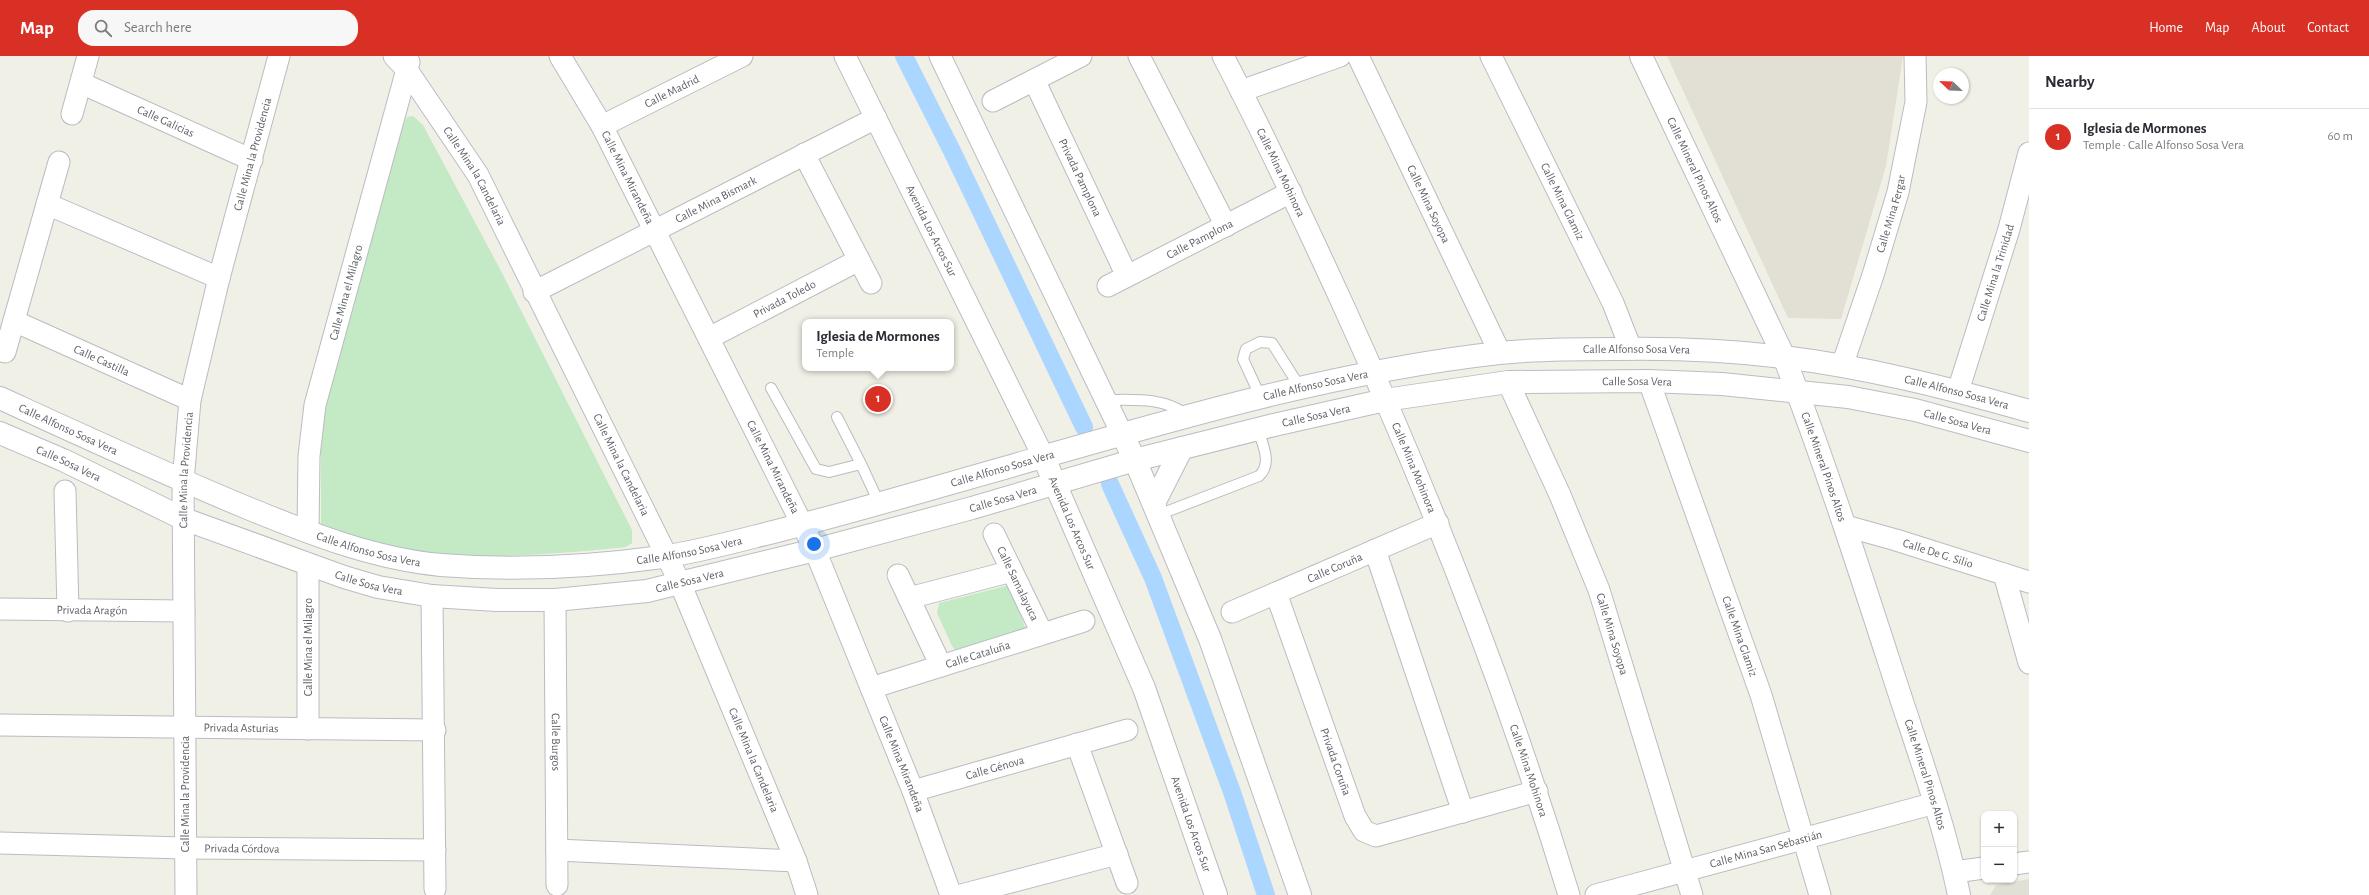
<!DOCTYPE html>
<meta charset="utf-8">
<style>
:root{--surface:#fff;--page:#f7f7f7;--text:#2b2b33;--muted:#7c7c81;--line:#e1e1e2;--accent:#d93025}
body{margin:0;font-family:"Alegreya Sans",sans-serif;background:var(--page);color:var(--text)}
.controls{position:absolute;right:12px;bottom:12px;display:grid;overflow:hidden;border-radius:8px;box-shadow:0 1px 3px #0004}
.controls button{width:36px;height:36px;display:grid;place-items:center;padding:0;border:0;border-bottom:1px solid var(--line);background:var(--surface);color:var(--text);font:20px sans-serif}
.compass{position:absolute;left:1933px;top:12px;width:36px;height:36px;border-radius:50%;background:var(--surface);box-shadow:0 1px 3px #0004;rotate:293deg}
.you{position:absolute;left:814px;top:488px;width:14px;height:14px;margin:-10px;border:3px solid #fff;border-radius:50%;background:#1a73e8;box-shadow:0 0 0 6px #1a73e833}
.badge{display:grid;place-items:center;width:26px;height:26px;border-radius:50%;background:var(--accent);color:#fff;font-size:13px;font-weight:700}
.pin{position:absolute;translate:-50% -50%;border:2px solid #fff;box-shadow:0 1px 4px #0006}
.popup{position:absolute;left:802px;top:263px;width:152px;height:52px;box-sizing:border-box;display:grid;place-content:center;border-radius:8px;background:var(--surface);filter:drop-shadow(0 1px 3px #0005);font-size:13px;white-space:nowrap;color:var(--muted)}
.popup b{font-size:15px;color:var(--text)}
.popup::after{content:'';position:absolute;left:50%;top:100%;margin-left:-8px;border:8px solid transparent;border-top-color:var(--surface)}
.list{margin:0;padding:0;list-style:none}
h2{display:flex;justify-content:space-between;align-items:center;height:52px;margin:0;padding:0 16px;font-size:17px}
h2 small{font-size:13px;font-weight:400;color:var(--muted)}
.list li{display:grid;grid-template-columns:26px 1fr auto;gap:12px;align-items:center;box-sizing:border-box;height:56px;padding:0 16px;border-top:1px solid var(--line)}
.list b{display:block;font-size:15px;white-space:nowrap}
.list p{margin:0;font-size:13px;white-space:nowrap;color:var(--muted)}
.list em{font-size:13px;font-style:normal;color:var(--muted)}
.icon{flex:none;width:22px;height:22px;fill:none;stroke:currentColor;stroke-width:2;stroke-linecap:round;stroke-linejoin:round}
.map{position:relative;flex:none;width:2029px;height:839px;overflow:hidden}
header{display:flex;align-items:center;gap:24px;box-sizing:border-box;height:56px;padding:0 20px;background:var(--accent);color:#fff}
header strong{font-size:19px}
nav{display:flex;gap:22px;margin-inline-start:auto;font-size:14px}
.search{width:280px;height:36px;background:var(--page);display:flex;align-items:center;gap:10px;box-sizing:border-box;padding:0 14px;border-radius:16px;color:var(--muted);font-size:15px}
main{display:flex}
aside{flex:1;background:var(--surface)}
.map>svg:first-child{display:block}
.education{fill:#e2dfd5}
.green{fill:#c3eac4}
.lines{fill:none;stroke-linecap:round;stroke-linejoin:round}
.canal{stroke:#aad6ff;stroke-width:18}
.service-casing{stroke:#b9bcc1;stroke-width:12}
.minor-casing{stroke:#b9bcc1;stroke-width:23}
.tertiary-casing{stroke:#b9bcc1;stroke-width:24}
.secondary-casing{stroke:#babdc3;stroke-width:24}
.service{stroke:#fff;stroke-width:10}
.minor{stroke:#fff;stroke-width:21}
.tertiary{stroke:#fff;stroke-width:22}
.secondary{stroke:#fff;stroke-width:22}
.labels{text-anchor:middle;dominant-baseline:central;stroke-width:4;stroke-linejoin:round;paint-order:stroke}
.street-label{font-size:12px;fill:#5e6268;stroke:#fff}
</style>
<header>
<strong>Map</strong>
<div class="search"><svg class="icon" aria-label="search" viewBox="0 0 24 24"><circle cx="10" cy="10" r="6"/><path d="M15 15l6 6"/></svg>Search here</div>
<nav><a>Home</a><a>Map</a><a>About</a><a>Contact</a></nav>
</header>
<main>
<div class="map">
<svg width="2029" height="839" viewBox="0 0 2029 839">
<rect width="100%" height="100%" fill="#f1f0e7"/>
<path class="education" d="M1667,0H1903L1886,110L1841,263L1788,262Z
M2029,823V839H1990L1996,829Z"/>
<path class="green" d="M413,60L423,69L500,213L632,474V487L626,491C555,498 485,505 414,495C383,491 352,481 321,474V383L328,335L400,74L407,61Z
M1010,529L1026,574L960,600L952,590L937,557L939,547Z"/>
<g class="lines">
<path class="canal" d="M904,0L953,97L1084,371
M1110,428L1153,522L1232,736L1266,839"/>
<g class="service-casing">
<path id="service" d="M771,332L816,413L829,416L861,408L879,447
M1261,342L1243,303L1246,293L1260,286L1272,287L1301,333
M1106,344C1135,344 1163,341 1187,359
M837,361L861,408
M1158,459L1259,420C1273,407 1262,388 1258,373"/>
</g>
<g class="minor-casing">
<g id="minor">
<path id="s1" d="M394,0L407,14L478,119L680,527L796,805L807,839"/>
<path id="s2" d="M560,0L602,70L815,494L913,735L951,839"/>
<path id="s3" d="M845,0L1043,400"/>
<path d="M940,0L1122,378"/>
<path d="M1139,0L1226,170"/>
<path id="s4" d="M1223,0C1266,82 1305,166 1344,251C1431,442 1508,638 1569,839"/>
<path id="s5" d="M1358,0L1500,297"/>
<path id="s6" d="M1491,0L1613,247L1631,293"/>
<path id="s7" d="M1034,24L1127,220"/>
<path id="s8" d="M81,27L252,104"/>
<path d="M1241,35L1340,0"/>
<path d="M993,45L1081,0"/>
<path d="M72,58L88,0"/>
<path id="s9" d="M602,70L742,0"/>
<path d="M804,98L871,227"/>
<path d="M47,148L219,222"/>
<path id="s10" d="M1108,230L1291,136"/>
<path id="s11" d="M534,236L876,62"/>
<path id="s12" d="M14,265L190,344"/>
<path id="s13" d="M709,282L859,204"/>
<path d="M5,296L59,106"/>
<path id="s14" d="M1842,310L1873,219L1898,136L1916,46L1915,0"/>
<path id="s15" d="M1649,325L1761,639L1820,839"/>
<path id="s16" d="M1508,326L1560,439L1599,534L1692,839"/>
<path id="s17" d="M1958,335L2009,173L2029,97"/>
<path d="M65,435L68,555"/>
<path id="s18" d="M1846,470L1896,484L2029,526"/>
<path id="s19" d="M308,476L309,400L315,349L409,6"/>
<path id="s20" d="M994,478L1042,577"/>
<path d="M1375,494L1463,756"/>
<path d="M308,509V673"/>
<path d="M2004,518L2029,607"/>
<path d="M898,519L941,610"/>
<path id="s21" d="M1276,537L1355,760L1364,775L1376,780L1537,735"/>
<path d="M432,540L435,833"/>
<path d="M909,542L1012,515"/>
<path id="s22" d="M555,544L557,829"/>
<path id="s23" d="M0,553L184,555"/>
<path id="s24" d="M1232,556L1438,467"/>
<path id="s25" d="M871,632L1084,565"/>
<path id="s26" d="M0,669L435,674"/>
<path d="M1077,688L1127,827"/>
<path id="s27" d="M913,735L1127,674"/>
<path id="s28" d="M0,787L185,792L435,794"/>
<path d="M557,794L796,805"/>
<path d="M2014,808L2029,806"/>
<path d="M1954,816L1984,812"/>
<path id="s29" d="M186,839L183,426L190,344L219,222L279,0"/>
<path d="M961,839L1117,798"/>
<path id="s30" d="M1596,839L1935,747"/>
</g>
</g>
<g class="tertiary-casing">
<g id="tertiary">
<path d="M1122,378L1135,404L1210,583L1300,839"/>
<path id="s31" d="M1043,400L1144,632L1216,839"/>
</g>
</g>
<g class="secondary-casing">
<g id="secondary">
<path id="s32" d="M1641,0L1784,301C1825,407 1860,516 1895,624C1918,695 1944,766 1959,839"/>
<path id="s33" d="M0,342C83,380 165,418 250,453C311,478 375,503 441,509C514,515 589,511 662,501C703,495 744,483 785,473C863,453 940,430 1018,408C1174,363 1337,315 1499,297C1537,293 1576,293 1615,293C1671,292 1727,294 1783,301C1866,311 1948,332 2029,355"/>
<path id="s34" d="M0,377L63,404L184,463L344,521L378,531L432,540L497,544H555L647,535L815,494L972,452L1135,404L1274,369L1385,344L1508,326L1649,325L1722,328L1848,341L1915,354L2029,385"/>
<path d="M1154,447L1182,392"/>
</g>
</g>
<use href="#service" class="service"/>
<use href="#minor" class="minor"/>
<use href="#tertiary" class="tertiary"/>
<use href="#secondary" class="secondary"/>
</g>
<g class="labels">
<g class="street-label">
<text stroke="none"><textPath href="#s9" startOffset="78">Calle Madrid</textPath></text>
<text stroke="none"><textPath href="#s8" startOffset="93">Calle Galicias</textPath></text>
<text stroke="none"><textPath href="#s29" startOffset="749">Calle Mina la Providencia</textPath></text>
<text stroke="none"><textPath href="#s32" startOffset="126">Calle Mineral Pinos Altos</textPath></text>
<text stroke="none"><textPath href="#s4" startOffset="130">Calle Mina Mohinora</textPath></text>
<text stroke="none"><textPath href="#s1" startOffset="145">Calle Mina la Candelaria</textPath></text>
<text stroke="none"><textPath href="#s2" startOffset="139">Calle Mina Mirandeña</textPath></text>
<text stroke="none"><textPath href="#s7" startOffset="108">Privada Pamplona</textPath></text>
<text stroke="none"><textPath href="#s11" startOffset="204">Calle Mina Bismark</textPath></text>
<text stroke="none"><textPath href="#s6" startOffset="162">Calle Mina Glamiz</textPath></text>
<text stroke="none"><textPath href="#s5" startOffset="164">Calle Mina Soyopa</textPath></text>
<text stroke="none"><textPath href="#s14" startOffset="160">Calle Mina Fergar</textPath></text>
<text stroke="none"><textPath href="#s3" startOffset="195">Avenida Los Arcos Sur</textPath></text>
<text stroke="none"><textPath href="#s10" startOffset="103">Calle Pamplona</textPath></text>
<text stroke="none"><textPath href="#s17" startOffset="124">Calle Mina la Trinidad</textPath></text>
<text stroke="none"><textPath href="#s19" startOffset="244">Calle Mina el Milagro</textPath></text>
<text stroke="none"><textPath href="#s13" startOffset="85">Privada Toledo</textPath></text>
<text stroke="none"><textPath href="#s33" startOffset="1695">Calle Alfonso Sosa Vera</textPath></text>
<text stroke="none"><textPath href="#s12" startOffset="96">Calle Castilla</textPath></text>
<text stroke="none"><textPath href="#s34" startOffset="1695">Calle Sosa Vera</textPath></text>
<text stroke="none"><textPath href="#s33" startOffset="1371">Calle Alfonso Sosa Vera</textPath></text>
<text stroke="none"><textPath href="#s33" startOffset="2019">Calle Alfonso Sosa Vera</textPath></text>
<text stroke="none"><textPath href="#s34" startOffset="1371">Calle Sosa Vera</textPath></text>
<text stroke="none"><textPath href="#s34" startOffset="2019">Calle Sosa Vera</textPath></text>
<text stroke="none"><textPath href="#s33" startOffset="75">Calle Alfonso Sosa Vera</textPath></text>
<text stroke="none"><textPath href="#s34" startOffset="75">Calle Sosa Vera</textPath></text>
<text stroke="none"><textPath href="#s1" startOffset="469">Calle Mina la Candelaria</textPath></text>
<text stroke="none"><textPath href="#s32" startOffset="450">Calle Mineral Pinos Altos</textPath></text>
<text stroke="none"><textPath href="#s2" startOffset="463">Calle Mina Mirandeña</textPath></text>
<text stroke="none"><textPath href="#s33" startOffset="1047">Calle Alfonso Sosa Vera</textPath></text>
<text stroke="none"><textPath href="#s4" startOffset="454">Calle Mina Mohinora</textPath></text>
<text stroke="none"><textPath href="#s29" startOffset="425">Calle Mina la Providencia</textPath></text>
<text stroke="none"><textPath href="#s34" startOffset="1047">Calle Sosa Vera</textPath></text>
<text stroke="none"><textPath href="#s31" startOffset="73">Avenida Los Arcos Sur</textPath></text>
<text stroke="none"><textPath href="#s33" startOffset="399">Calle Alfonso Sosa Vera</textPath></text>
<text stroke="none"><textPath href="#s33" startOffset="723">Calle Alfonso Sosa Vera</textPath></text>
<text stroke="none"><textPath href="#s18" startOffset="96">Calle De G. Silio</textPath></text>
<text stroke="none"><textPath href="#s24" startOffset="112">Calle Coruña</textPath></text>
<text stroke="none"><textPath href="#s34" startOffset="723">Calle Sosa Vera</textPath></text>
<text stroke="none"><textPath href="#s34" startOffset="399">Calle Sosa Vera</textPath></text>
<text stroke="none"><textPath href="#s20" startOffset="55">Calle Samalayuca</textPath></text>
<text stroke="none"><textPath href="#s23" startOffset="92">Privada Aragón</textPath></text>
<text stroke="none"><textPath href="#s16" startOffset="273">Calle Mina Soyopa</textPath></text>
<text stroke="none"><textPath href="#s15" startOffset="271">Calle Mina Glamiz</textPath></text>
<text transform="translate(308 591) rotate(-90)">Calle Mina el Milagro</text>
<text stroke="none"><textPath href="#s25" startOffset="112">Calle Cataluña</textPath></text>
<text stroke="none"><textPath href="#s26" startOffset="241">Privada Asturias</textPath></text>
<text stroke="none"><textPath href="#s22" startOffset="142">Calle Burgos</textPath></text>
<text stroke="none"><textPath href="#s1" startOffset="793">Calle Mina la Candelaria</textPath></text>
<text stroke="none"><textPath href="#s21" startOffset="179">Privada Coruña</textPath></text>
<text stroke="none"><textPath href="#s2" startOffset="787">Calle Mina Mirandeña</textPath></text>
<text stroke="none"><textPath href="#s27" startOffset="85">Calle Génova</textPath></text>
<text stroke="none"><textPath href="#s4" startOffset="778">Calle Mina Mohinora</textPath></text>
<text stroke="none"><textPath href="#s32" startOffset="774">Calle Mineral Pinos Altos</textPath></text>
<text transform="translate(185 738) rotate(-90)">Calle Mina la Providencia</text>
<text stroke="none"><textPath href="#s31" startOffset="397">Avenida Los Arcos Sur</textPath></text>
<text stroke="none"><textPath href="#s28" startOffset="242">Privada Córdova</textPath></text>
<text stroke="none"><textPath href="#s30" startOffset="176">Calle Mina San Sebastián</textPath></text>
</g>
</g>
</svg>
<div class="controls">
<button>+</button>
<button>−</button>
</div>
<svg class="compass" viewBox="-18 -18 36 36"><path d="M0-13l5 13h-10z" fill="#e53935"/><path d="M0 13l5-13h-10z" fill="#7c7c81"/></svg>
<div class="you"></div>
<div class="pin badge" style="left:878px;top:343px">1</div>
<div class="popup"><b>Iglesia de Mormones</b>Temple</div>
</div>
<aside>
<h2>Nearby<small></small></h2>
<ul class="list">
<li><span class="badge">1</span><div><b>Iglesia de Mormones</b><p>Temple · Calle Alfonso Sosa Vera</p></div><em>60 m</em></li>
</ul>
</aside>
</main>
